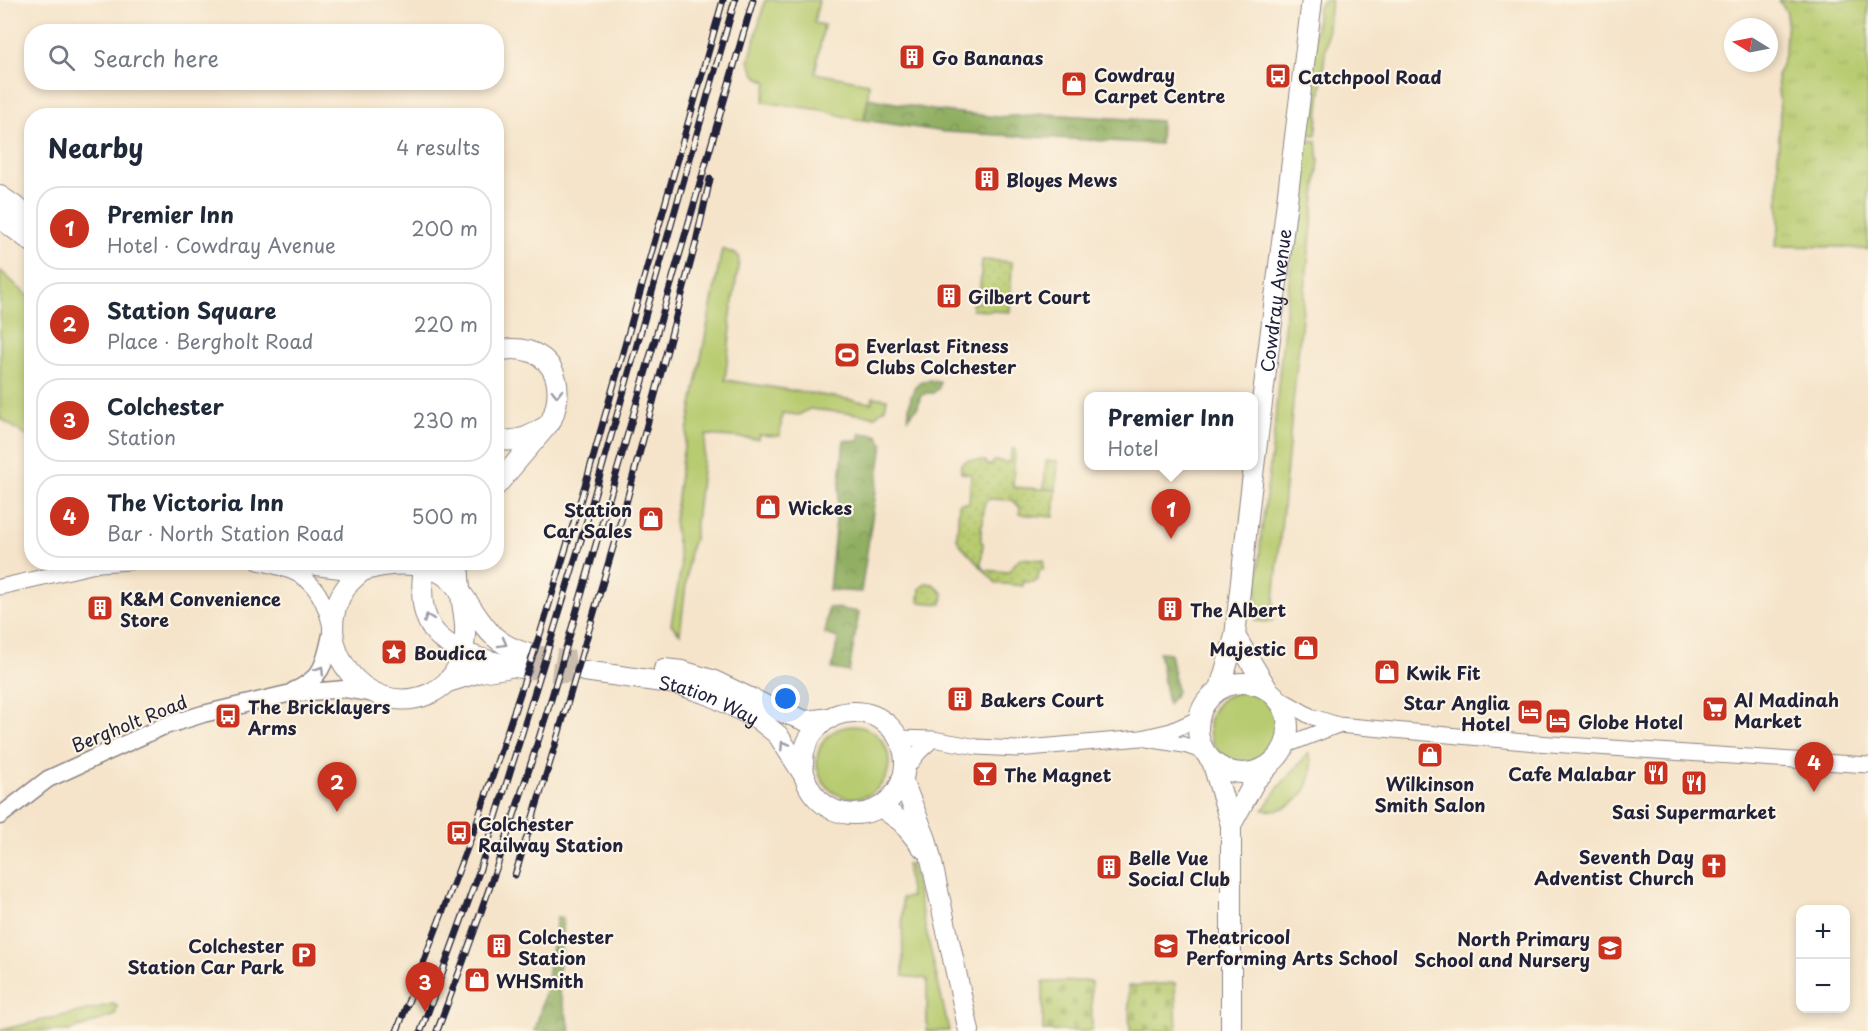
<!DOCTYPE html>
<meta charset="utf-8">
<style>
:root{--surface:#fff;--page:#f6f6f7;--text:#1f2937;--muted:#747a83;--line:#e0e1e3;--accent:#c8321e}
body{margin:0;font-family:"Playpen Sans",sans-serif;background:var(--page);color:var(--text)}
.controls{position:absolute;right:18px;bottom:18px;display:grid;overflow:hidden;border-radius:12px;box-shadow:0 3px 9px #0003}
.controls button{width:54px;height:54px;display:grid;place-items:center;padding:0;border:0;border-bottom:2px solid var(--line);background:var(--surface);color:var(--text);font:30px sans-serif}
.compass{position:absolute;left:1724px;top:18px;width:54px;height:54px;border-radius:50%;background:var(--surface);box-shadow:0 3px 9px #0003;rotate:280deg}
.you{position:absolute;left:786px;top:699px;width:21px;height:21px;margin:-15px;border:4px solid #fff;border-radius:50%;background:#1a73e8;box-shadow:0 0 0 9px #1a73e833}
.badge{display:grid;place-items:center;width:39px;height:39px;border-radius:50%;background:var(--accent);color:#fff;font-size:20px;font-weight:700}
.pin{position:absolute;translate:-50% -50px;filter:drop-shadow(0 2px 3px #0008)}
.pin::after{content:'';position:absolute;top:32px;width:21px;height:18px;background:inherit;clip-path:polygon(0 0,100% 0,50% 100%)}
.popup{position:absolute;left:1084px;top:392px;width:174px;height:78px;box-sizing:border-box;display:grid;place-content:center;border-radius:12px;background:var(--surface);filter:drop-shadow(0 2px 4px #0005);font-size:20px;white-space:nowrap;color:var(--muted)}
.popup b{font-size:22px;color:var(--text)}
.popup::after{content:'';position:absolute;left:50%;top:100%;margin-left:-12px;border:12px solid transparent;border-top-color:var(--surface)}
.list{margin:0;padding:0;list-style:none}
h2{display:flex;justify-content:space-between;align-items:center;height:78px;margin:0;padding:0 24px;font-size:26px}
h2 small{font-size:20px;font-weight:400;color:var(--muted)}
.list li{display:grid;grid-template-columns:39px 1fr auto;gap:18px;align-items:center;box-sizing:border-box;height:84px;margin:0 12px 12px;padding:0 12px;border:2px solid var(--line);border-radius:24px}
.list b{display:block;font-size:22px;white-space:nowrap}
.list p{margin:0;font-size:20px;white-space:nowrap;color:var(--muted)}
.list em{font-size:20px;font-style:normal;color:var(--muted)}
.icon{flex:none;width:33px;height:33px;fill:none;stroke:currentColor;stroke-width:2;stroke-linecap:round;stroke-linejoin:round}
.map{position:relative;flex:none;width:1868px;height:1031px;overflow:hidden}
.search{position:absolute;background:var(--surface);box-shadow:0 3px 9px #0003;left:24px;top:24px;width:480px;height:66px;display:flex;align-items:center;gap:15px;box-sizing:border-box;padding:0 21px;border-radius:24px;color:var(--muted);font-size:22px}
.panel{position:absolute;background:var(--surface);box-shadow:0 3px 9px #0003;left:24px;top:108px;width:480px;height:462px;border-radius:24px}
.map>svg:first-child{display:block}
.grass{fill:#b7cb6f;stroke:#6c7655;stroke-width:1.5}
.forest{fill:url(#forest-crowns);stroke:#5a684e;stroke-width:1.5}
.cemetery{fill:url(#cemetery-stones);stroke:#6c7655;stroke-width:1.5}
.park{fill:url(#park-tufts);stroke:#6c7655;stroke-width:1.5}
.garden{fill:url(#garden-dots);stroke:#6c7655;stroke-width:1.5}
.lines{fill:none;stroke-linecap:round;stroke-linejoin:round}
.primary-tunnel{stroke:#cbbdad;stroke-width:20;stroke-dasharray:20 10;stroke-linecap:butt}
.tertiary-casing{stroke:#8c8382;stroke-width:17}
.secondary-casing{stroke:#8c8382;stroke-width:19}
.primary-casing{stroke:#8c8382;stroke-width:22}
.tertiary{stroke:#fff;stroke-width:15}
.secondary{stroke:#fff;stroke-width:16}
.primary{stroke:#fff;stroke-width:20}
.rail-casing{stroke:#22223b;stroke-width:7}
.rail{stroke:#fcf5e5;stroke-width:4.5;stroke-dasharray:14;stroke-linecap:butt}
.oneway{stroke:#9c9ca7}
.labels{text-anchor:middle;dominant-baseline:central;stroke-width:4.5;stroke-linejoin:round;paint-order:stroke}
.poi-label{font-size:18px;font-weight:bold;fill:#22223b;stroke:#fcf5e5;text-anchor:start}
.street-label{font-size:18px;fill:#22223b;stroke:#fcf5e5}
</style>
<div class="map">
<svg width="1868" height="1031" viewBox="0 0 1868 1031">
<defs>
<pattern id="forest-crowns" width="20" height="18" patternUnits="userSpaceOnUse" patternTransform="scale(1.5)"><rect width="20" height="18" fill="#91af62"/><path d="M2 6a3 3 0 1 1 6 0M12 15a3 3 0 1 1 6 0" fill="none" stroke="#768e52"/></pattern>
<pattern id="cemetery-stones" width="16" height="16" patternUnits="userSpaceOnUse" patternTransform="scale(1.5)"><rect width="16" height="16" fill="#b7cb6f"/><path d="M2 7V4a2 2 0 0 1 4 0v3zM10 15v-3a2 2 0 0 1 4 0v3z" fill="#9dae61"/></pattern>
<pattern id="park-tufts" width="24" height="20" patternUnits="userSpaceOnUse" patternTransform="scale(1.5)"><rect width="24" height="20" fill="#b7cb6f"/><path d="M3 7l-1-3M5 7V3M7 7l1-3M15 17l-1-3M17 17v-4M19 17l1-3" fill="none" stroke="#9dae61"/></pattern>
<pattern id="garden-dots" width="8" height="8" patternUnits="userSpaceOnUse" patternTransform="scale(1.5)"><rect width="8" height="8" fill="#b7cb6f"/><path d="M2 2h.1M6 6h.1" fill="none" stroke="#9dae61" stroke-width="1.8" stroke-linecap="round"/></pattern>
</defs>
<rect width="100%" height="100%" fill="#fcf5e5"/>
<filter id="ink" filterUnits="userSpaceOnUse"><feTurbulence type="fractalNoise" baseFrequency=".0167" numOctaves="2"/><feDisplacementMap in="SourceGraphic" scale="12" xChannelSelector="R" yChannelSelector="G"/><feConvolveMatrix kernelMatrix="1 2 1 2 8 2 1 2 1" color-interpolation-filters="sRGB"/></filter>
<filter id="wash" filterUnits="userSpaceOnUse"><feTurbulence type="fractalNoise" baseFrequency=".008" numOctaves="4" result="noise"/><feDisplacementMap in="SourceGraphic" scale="24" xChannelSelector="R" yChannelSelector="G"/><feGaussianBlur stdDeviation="1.35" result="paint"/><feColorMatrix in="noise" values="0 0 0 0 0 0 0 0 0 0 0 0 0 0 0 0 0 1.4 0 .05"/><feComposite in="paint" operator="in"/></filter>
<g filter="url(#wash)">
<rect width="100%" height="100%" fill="#f5e4ca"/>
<path class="grass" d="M765,0H819L814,23L824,25L815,73L869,83L868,98L864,120L853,119L822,110L763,102L767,82L755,75L749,61Z
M1324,0H1331L1316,135L1305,134L1318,7Z
M1304,140L1317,141L1319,160L1295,382L1272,622L1255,621L1261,536L1274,434L1278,385Z
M722,249L738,255L739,261L730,321L731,328L725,380L872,403L873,397L887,399L885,408L875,416L809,409L799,415L782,413L780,436L759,435L758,439L706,435L694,539L690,550L680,634L671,624L681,568L674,521L682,458Z
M0,270L31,299V439L0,418Z
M1209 727a35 35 0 1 1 70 0a35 35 0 1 1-70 0Z
M817 762a36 36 0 1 1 72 0a36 36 0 1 1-72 0Z
M1309,753C1320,782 1295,815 1263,810L1277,789Z
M906,864H911L949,1031H927V979L903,976L902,898L911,897Z"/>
<path class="forest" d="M868,98L933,110L998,117L1045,114L1161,121L1160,144L945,132L864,120Z
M928,380L940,381L939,388L933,393H926L920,397L918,407L908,418C910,403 909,383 928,380Z
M860,433L877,435L883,444L861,592L829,590L844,440L859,441Z
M828,607L859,612L849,672L832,669L838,638L825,634Z
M1159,652L1170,653L1177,691L1168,705Z
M557,917L563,918L558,987L571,1031H535L544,996Z"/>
<path class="cemetery" d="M1091,981L1092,1031H1043V982Z
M1175,983L1177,1031H1130L1128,986Z"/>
<path class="park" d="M1779,0H1868V250L1842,247L1775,246L1779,229L1778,158L1780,111L1777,77L1785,52L1787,13Z
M1046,461H1058L1056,490L1044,489Z
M113,1004L117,1006L115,1015L70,1031H0V1030Z"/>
<path class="garden" d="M982,260L1012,262L1010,312L972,310V303H979Z
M1012,449H1015L1013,487L1056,490L1054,517L1019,514L1020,508L1012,500L988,499L984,505L983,524L981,526V542L983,543L981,565L985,570L1008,572L1020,558L1044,560L1043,570H1039L1038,580L1034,582H1023V586L996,583L959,543L957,538L959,503H969L971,474L961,473V464L968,460L985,461L987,465H991L994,461L1009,462Z
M926,583L933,584L943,593L942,604L919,602L920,588Z"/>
</g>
<g filter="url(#ink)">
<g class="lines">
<path class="primary-tunnel" d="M526,653L567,661L580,660
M522,668L563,673L584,671"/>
<g class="tertiary-casing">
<path id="tertiary" d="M258,562C303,572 320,580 331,627
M280,564C308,564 337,574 366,570
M0,587L100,564L129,562
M1275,696L1310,716L1338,725L1536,743L1868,765
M898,738L933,739L977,747L1017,749L1141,738L1171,731L1200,718
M1147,739L1184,745L1205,752
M1284,746L1338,725
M904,771L919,752L933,739"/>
</g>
<g class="secondary-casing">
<path id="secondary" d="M293,691C325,677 325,661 332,630
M0,816L48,779L162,727L203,714L287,694L345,689L375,694"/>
</g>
<g class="primary-casing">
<g id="primary">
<path d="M0,196L32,218"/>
<path d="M0,218L32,242"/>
<path d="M496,352C507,348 517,348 528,351C560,361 563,393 551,421L496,486"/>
<path d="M496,439C513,443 529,438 543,428"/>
<path d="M374,562C365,570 354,576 347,586C305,642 365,721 429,694C442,688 452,679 458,666C475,624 456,602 459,562"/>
<path d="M425,562C414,622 433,646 490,661C500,663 511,667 522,668"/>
<path d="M366,570C393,562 434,560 454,584C480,614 483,641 526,653"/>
<path d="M1235,636L1268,690"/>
<path d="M664,669L682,671L712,680L769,707L806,721L831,718"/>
<path id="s1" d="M584,671L677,684L710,695L758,719L778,735L805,777"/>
<path d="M448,682L480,672L506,668"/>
<circle cx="1243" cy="728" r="45"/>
<path id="s2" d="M1220,689L1235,636L1250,499L1312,0"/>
<circle cx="854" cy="763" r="51"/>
<path d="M1212,761L1231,825V1031"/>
<path d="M902,779L926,839L931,859L969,1031"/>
<path d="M881,807L902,822L923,848"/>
<path d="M1231,825L1255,781L1269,766"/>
</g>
</g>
<use href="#tertiary" class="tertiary"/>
<use href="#secondary" class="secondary"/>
<use href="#primary" class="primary"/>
<g class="rail-casing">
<path id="rail" d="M515,875L555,746L626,503L696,242L710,179
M397,1031L477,822L541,631L589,472L723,0
M421,1031L479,872L553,633L588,517L735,0
M437,1031C480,920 518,807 553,693L753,0"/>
</g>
<use href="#rail" class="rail"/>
</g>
<defs><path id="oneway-chevron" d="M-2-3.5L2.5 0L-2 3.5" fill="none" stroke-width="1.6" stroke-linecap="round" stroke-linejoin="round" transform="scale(1.5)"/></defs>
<g class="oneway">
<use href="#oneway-chevron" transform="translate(557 393) rotate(89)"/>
<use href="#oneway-chevron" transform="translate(428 618) rotate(-111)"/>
<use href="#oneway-chevron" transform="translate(503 643) rotate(29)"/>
<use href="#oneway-chevron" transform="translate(320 670) rotate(-58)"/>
<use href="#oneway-chevron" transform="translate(784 745) rotate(-123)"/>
</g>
</g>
<defs>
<g id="building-square" transform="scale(1.35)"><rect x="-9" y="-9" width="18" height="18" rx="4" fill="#c8321e" stroke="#fcf5e5"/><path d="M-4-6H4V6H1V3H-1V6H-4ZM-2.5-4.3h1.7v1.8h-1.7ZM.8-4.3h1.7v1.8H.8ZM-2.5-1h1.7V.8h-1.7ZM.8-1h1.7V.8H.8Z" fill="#fff"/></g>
<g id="bus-square" transform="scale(1.35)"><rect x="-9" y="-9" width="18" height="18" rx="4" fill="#c8321e" stroke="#fcf5e5"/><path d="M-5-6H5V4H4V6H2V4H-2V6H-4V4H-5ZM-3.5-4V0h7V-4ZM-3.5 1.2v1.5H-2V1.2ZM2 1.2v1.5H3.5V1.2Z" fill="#fff"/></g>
<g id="shop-square" transform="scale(1.35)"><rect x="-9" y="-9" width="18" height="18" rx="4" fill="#c8321e" stroke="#fcf5e5"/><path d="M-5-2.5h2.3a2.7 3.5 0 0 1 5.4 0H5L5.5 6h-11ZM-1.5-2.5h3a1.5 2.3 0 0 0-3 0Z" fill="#fff"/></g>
<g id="stadium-square" transform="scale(1.35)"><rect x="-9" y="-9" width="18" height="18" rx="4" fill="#c8321e" stroke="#fcf5e5"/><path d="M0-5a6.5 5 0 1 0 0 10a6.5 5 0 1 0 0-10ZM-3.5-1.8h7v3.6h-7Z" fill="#fff"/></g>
<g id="sight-square" transform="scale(1.35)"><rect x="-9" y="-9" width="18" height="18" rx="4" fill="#c8321e" stroke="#fcf5e5"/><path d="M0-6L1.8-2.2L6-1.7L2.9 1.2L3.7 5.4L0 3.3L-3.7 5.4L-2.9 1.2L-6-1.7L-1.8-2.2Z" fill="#fff"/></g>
<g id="supermarket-square" transform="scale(1.35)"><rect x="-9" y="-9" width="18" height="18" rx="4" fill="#c8321e" stroke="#fcf5e5"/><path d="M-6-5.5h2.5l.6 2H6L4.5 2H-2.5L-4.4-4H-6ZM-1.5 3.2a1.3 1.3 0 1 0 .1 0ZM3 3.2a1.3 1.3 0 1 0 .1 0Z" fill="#fff"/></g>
<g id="hotel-square" transform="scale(1.35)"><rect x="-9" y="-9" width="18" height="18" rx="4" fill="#c8321e" stroke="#fcf5e5"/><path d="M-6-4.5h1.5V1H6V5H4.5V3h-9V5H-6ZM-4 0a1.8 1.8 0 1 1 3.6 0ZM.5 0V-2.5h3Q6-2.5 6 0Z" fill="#fff"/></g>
<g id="restaurant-square" transform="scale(1.35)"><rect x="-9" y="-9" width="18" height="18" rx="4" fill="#c8321e" stroke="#fcf5e5"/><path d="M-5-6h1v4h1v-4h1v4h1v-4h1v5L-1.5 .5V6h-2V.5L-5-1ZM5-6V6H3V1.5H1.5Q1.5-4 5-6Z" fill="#fff"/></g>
<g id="bar-square" transform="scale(1.35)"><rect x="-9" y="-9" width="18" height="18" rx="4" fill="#c8321e" stroke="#fcf5e5"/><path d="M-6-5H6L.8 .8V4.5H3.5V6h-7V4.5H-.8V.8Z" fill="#fff"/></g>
<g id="church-square" transform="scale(1.35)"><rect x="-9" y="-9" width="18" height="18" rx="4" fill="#c8321e" stroke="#fcf5e5"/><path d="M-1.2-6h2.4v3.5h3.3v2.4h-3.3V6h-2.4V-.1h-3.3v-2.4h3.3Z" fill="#fff"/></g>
<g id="school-square" transform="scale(1.35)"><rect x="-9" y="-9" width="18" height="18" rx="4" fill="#c8321e" stroke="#fcf5e5"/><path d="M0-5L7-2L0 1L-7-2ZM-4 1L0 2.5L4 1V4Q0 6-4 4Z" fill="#fff"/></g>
<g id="parking-square" transform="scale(1.35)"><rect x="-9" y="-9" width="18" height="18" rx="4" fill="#c8321e" stroke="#fcf5e5"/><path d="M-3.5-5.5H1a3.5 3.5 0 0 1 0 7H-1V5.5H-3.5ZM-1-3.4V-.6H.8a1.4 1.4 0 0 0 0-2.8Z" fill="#fff"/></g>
</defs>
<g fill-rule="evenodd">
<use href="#building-square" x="912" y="57"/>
<use href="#bus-square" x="1278" y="76"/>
<use href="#shop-square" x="1074" y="84"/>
<use href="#building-square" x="987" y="179"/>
<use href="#building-square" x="949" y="296"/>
<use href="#stadium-square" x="847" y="355"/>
<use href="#shop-square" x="768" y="507"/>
<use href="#shop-square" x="651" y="519"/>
<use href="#building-square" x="100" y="608"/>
<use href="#building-square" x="1170" y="609"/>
<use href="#shop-square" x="1306" y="648"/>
<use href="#sight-square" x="394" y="652"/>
<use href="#shop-square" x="1387" y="672"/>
<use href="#building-square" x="960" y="699"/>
<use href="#supermarket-square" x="1715" y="709"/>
<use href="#hotel-square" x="1530" y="712"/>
<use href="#bus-square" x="228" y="716"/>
<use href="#hotel-square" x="1558" y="721"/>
<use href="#shop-square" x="1430" y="755"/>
<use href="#restaurant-square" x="1656" y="773"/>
<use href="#bar-square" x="985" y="774"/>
<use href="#restaurant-square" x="1694" y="783"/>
<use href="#bus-square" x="459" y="833"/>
<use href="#church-square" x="1714" y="866"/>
<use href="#building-square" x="1109" y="867"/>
<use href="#building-square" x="499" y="946"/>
<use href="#school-square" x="1166" y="946"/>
<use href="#school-square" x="1610" y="948"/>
<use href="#parking-square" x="304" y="955"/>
<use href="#shop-square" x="477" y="980"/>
</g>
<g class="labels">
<g class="poi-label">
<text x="932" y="57">Go Bananas</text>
<text x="1094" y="74">Cowdray<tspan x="1094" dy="21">Carpet Centre</tspan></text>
<text x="1298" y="76">Catchpool Road</text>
<text x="1006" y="179">Bloyes Mews</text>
<text x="968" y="296">Gilbert Court</text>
<text x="866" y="345">Everlast Fitness<tspan x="866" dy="21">Clubs Colchester</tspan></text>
<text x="788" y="507">Wickes</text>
<text x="632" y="509" text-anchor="end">Station<tspan x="632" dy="21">Car Sales</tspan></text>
<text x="120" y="598">K&amp;M Convenience<tspan x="120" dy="21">Store</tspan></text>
<text x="1190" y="609">The Albert</text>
<text x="1286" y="648" text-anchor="end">Majestic</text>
<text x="414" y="652">Boudica</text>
<text x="1406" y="672">Kwik Fit</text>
<text x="980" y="699">Bakers Court</text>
<text x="1734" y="699">Al Madinah<tspan x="1734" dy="21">Market</tspan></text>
<text x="1510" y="702" text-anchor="end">Star Anglia<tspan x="1510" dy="21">Hotel</tspan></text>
<text x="248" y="706">The Bricklayers<tspan x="248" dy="21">Arms</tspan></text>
<text x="1578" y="721">Globe Hotel</text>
<text x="1636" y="773" text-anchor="end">Cafe Malabar</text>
<text x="1004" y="774">The Magnet</text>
<text x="1430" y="783" text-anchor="middle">Wilkinson<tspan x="1430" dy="21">Smith Salon</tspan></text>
<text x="1694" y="811" text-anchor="middle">Sasi Supermarket</text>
<text x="478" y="823">Colchester<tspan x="478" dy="21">Railway Station</tspan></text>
<text x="1694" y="856" text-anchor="end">Seventh Day<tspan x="1694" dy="21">Adventist Church</tspan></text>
<text x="1128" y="857">Belle Vue<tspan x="1128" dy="21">Social Club</tspan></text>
<text x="518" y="936">Colchester<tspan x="518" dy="21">Station</tspan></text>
<text x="1186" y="936">Theatricool<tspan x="1186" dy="21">Performing Arts School</tspan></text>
<text x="1590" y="938" text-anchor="end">North Primary<tspan x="1590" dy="21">School and Nursery</tspan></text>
<text x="284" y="945" text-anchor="end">Colchester<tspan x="284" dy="21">Station Car Park</tspan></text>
<text x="496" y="980">WHSmith</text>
</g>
<g class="street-label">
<text stroke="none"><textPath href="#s2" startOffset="393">Cowdray Avenue</textPath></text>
<text stroke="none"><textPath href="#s1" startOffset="129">Station Way</textPath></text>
<text transform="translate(129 723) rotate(-22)">Bergholt Road</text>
</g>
</g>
</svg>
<div class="controls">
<button>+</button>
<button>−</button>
</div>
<svg class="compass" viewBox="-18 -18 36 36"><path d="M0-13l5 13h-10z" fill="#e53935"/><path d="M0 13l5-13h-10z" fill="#747a83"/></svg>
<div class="you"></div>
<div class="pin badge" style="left:1171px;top:539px">1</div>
<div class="popup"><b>Premier Inn</b>Hotel</div>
<div class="pin badge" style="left:337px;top:812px">2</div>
<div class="pin badge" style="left:425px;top:1012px">3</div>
<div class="pin badge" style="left:1814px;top:792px">4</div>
<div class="search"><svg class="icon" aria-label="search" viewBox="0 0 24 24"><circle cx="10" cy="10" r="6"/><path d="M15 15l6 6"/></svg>Search here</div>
<section class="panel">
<h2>Nearby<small>4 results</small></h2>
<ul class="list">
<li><span class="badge">1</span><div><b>Premier Inn</b><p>Hotel · Cowdray Avenue</p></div><em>200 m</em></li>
<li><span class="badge">2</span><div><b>Station Square</b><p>Place · Bergholt Road</p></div><em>220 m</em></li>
<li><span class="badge">3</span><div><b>Colchester</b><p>Station</p></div><em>230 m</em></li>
<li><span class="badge">4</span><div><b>The Victoria Inn</b><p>Bar · North Station Road</p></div><em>500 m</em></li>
</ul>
</section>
</div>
